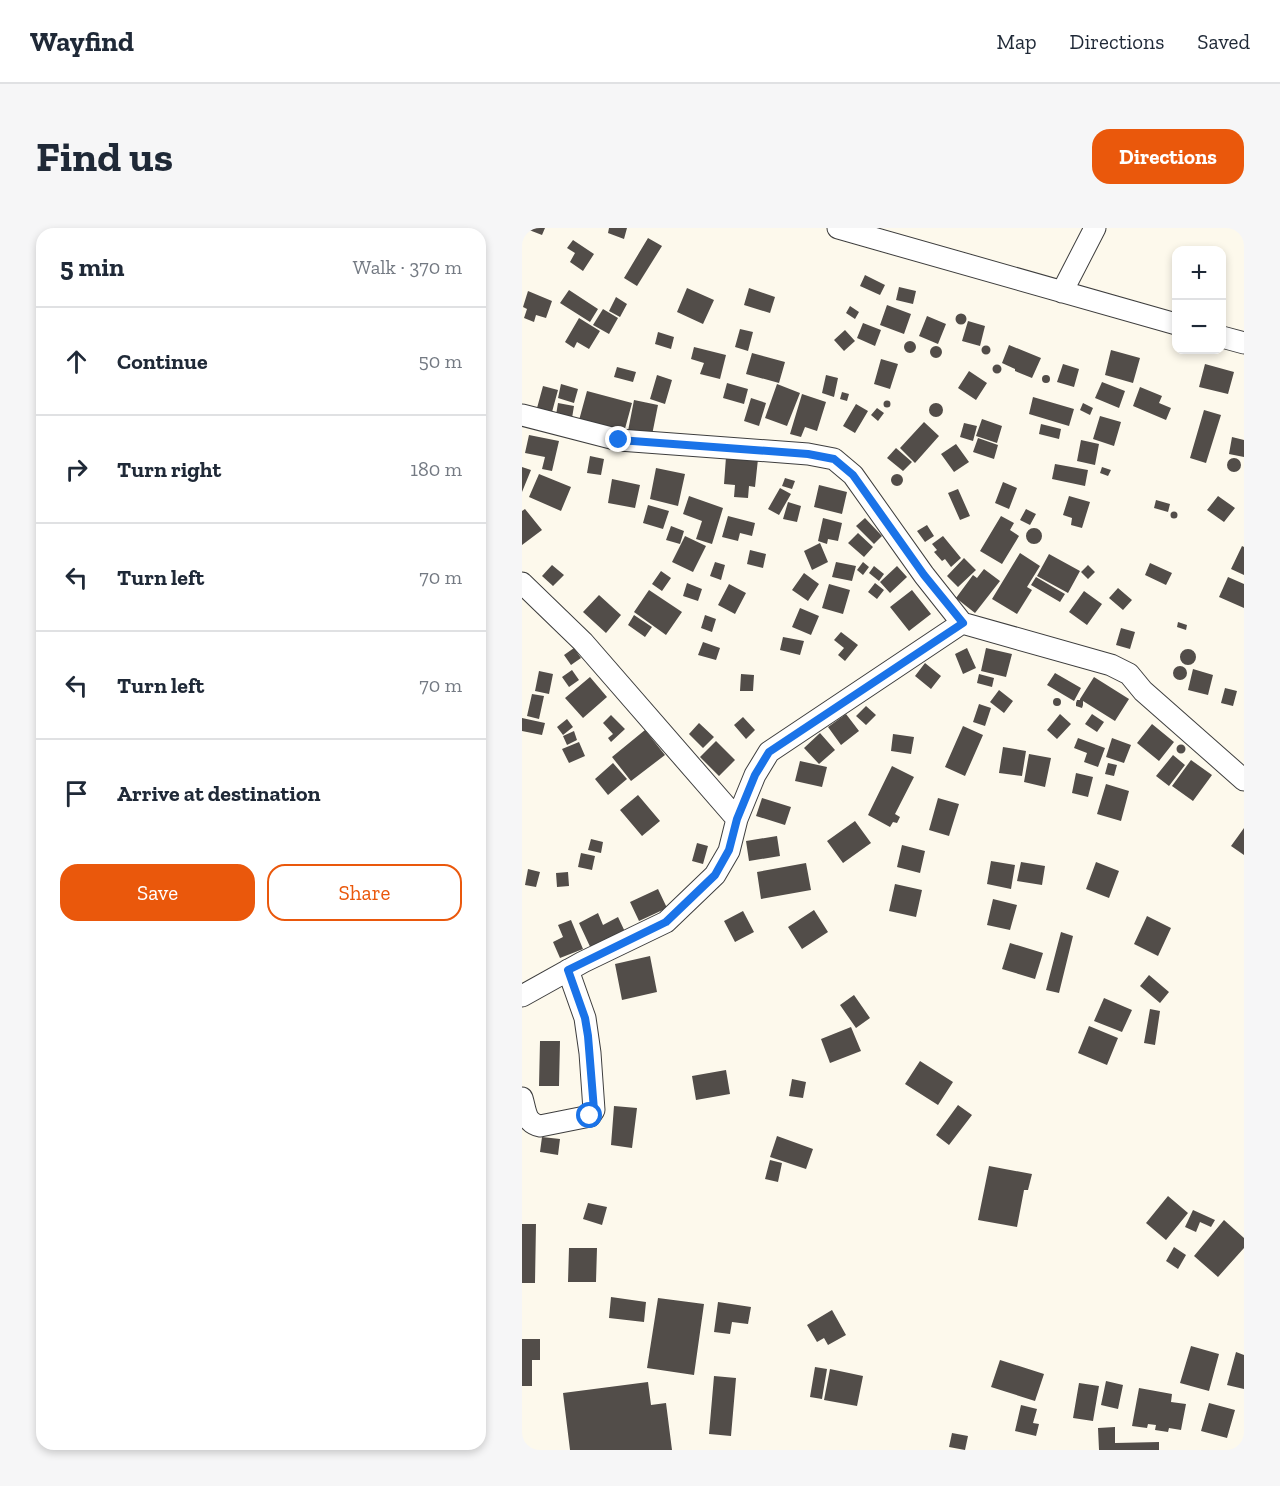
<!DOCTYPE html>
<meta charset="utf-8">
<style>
:root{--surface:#fff;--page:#f6f6f7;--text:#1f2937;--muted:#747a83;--line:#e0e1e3;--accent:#ea580c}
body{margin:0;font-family:"Zilla Slab",serif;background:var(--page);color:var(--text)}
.controls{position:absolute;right:18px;top:18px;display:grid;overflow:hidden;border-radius:12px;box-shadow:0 3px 9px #0003}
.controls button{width:54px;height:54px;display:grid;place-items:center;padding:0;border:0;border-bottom:2px solid var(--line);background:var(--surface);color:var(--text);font:30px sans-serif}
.stop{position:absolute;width:18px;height:18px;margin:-14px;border:4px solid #1a73e8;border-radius:50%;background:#fff}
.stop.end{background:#1a73e8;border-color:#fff;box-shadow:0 2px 6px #0008}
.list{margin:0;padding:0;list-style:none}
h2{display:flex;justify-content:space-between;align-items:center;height:78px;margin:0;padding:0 24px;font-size:26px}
h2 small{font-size:20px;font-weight:400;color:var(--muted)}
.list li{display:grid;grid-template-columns:39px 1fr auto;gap:18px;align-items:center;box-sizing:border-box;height:108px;padding:0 24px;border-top:2px solid var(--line)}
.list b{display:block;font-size:22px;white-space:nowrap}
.list em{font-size:20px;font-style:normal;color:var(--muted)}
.actions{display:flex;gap:12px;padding:18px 24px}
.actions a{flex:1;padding:14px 0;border:2px solid var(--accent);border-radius:18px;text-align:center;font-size:21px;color:var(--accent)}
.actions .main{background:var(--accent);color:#fff}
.icon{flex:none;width:33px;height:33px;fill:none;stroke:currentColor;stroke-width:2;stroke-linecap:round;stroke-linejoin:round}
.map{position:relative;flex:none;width:722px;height:1222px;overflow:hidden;border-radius:18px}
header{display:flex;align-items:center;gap:36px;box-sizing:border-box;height:84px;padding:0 30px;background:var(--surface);border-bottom:2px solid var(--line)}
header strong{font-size:28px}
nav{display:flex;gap:33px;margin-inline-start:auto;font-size:21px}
.intro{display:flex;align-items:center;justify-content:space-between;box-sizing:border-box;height:144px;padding:0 36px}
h1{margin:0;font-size:42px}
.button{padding:15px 27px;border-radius:18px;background:var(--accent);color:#fff;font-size:21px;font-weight:700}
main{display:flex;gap:36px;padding:0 36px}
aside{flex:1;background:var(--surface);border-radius:18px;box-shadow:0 3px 9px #0003}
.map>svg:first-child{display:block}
.building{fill:#524d49}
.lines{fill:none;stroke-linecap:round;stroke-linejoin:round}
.minor-casing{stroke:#3e3e3e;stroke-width:23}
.minor{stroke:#fff;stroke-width:21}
.route{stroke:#1a73e8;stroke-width:8}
</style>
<header>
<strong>Wayfind</strong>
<nav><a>Map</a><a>Directions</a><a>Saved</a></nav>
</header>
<div class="intro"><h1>Find us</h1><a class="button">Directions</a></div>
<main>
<aside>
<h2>5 min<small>Walk · 370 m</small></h2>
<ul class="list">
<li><svg class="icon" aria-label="ahead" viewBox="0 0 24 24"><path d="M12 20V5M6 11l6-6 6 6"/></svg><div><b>Continue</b></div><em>50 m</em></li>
<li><svg class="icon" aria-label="right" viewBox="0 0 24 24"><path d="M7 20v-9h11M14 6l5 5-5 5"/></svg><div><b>Turn right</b></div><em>180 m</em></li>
<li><svg class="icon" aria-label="left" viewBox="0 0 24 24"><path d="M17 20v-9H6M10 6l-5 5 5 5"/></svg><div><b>Turn left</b></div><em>70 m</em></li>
<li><svg class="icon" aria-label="left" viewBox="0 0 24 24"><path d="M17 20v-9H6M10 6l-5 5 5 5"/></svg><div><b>Turn left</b></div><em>70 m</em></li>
<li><svg class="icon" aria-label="arrive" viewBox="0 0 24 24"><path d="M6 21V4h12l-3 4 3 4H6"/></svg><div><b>Arrive at destination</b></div></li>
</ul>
<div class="actions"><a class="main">Save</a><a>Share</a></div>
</aside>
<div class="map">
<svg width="722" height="1222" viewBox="0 0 722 1222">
<rect width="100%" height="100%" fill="#fdf9ec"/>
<path class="building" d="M2,0H23L20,7Z
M87,0H105L102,11L86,5Z
M126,10L140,18L115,58L102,50Z
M51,12L72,26L61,43L48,34L53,25L45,20Z
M343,47L363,57L358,67L338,58Z
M377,59L394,63L391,76L374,72Z
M165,60L192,72L181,96L155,84Z
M227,60L253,69L248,85L222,77Z
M47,62L76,81L68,94L38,75Z
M6,63L30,73L24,90L14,87L12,94L2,90L5,81L1,79Z
M94,69L105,76L98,89L87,83Z
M365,77L389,86L382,106L358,97Z
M328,78L337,84L333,91L324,85Z
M81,81L96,90L87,106L71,97Z
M433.5 91a5.5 5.5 0 1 1 11 0a5.5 5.5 0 1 1-11 0Z
M405,88L424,96L416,116L397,108Z
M57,90L78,103L67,121L55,114L52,120L43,114Z
M446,93L463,98L458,118L440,113Z
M341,95L359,102L353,118L335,110Z
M218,101L231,104L226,123L213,119Z
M323,102L333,113L322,123L312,112Z
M136,104L152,109L149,121L133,116Z
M382 119a6 6 0 1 1 12 0a6 6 0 1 1-12 0Z
M487,117L519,130L510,150L493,143V141L480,135Z
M459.5 122a4.5 4.5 0 1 1 9 0a4.5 4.5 0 1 1-9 0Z
M408 124a6 6 0 1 1 12 0a6 6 0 1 1-12 0Z
M172,119L204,127L198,151L178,146L182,135L169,131Z
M589,122L618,130L611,155L583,147Z
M230,125L263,134L257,155L224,146Z
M359,131L376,136L368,161L352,156Z
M541,136L557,141L552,159L535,154Z
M683,136L712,144L706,166L677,159Z
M470.5 141a4.5 4.5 0 1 1 9 0a4.5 4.5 0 1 1-9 0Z
M95,139L114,144L111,154L92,149Z
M447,143L465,155L454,172L436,160Z
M135,147L150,152L143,176L128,171Z
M304,147L316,150L312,169L300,165Z
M520 151a4 4 0 1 1 8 0a4 4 0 1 1-8 0Z
M580,154L603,163L597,180L573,170Z
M205,155L226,161L222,176L201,170Z
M39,156L56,161L52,175L36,170Z
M255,156L278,165L265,198L243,190Z
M21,158L36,162L30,184L15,180Z
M618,159L640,168L637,175L649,180L644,192L611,178Z
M65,163L110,175L101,208L56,196Z
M320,164L327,166L325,173L318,171Z
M280,166L304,174L295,203L283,199L279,209L268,206Z
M511,169L552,181L547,198L507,186Z
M229,170L244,175L237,198L222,193Z
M112,172L136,177L130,207L106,203Z
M361.5 176a3.5 3.5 0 1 1 7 0a3.5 3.5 0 1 1-7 0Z
M36,175L52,178L50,190L34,187Z
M561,175L571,180L568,187L558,182Z
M407 182a7 7 0 1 1 14 0a7 7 0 1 1-14 0Z
M334,176L346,183L333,205L321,198Z
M355,180L362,185L356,193L349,187Z
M682,182L699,187L684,235L668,230Z
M578,188L599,194L592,218L571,211Z
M460,191L480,198L475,215L454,208Z
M402,194L417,208L393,235L378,220Z
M442,195L455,198L451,213L438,209Z
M519,196L539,201L537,211L517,206Z
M7,207L37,213L30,243L20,241L23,229L3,225Z
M710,209L722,212V229L707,226Z
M456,210L476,217L472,231L451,224Z
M559,212L577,216L573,237L555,233Z
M434,216L447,234L432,244L419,226Z
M374,220L390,234L381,243L365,230Z
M68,228L82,231L79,247L65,245Z
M204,229L236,231L233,259L227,258L226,270L212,269L213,257L202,256Z
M705 237a7 7 0 1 1 14 0a7 7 0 1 1-14 0Z
M533,236L566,242L563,258L530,251Z
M0,239L9,242L0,264Z
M580,239L589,242L586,248L578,245Z
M134,240L163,246L156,278L128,271Z
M17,246L49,259L39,283L7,269Z
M369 252a6 6 0 1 1 12 0a6 6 0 1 1-12 0Z
M263,250L273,253L270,261L260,258Z
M90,251L118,257L113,280L86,275Z
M481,254L495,260L487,281L473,275Z
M297,257L325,264L320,286L292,279Z
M258,260L269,266L257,287L246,281Z
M436,261L448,288L438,292L426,265Z
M167,268L201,280L190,316L174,311L180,293L161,286Z
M547,268L568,274L560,300L549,297L550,290L541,287Z
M696,268L713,280L702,294L685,282Z
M634,272L648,276L646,284L632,280Z
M266,274L279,278L275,294L261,291Z
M126,277L147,283L141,301L121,295Z
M3,281L20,302L0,317V283Z
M504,281L514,286L508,297L498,292Z
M648.5 287a3.5 3.5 0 1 1 7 0a3.5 3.5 0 1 1-7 0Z
M206,288L233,295L230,308L218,305L216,313L200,309Z
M479,288L492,295L488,302L497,308L480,336L458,323Z
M301,290L320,295L316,313L306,311L305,316L296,313Z
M343,290L360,308L352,316L334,298Z
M405,297L412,308L403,314L395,303Z
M149,298L162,303L158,316L144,312Z
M504 308a8 8 0 1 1 16 0a8 8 0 1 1-16 0Z
M336,305L351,319L342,329L326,315Z
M163,308L184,318L171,344L150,334Z
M421,308L439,330L429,339L423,331L420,333L412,324L415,322L410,316Z
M298,315L306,334L290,342L282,323Z
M720,318L722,319V347L709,341Z
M228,322L244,326L241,340L225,336Z
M498,325L518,338L505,359L510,362L495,386L470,371Z
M527,326L558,343L546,365L515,348Z
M442,330L454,342L436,359L425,348Z
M193,334L203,337L199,352L188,348Z
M314,334L334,338L330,353L310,349Z
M341,334L347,339L341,347L335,342Z
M628,335L650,345L644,357L623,347Z
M30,337L42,347L31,358L20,348Z
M566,337L573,344L566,351L559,344Z
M352,338L362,346L357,353L347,345Z
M375,338L385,349L368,365L358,354Z
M462,341L478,353L453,385L434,370L451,347L455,350Z
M139,343L149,350L140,363L130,356Z
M282,345L297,356L286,373L270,362Z
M514,349L543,366L538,374L509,357Z
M706,349L722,356V380L697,369Z
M165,355L180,361L176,373L161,368Z
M353,355L362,362L355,371L346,364Z
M207,356L224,365L213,386L196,377Z
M307,356L328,362L321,386L300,380Z
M596,360L610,372L601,382L587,370Z
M127,362L160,384L144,407L112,384Z
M390,362L409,386L387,403L368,379Z
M562,363L580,376L565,397L547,384Z
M77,367L99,387L84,405L61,384Z
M278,380L297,388L289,407L270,399Z
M112,387L130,399L123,409L106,397Z
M183,387L194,391L190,404L179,400Z
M656,394L665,397L664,402L655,399Z
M599,400L613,404L608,421L594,417Z
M319,404L336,417L323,433L316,427L322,420L312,412Z
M261,409L282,413L278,427L258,422Z
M181,414L198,420L194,432L176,427Z
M52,420L59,430L49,437L42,427Z
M445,420L454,440L441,446L433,426Z
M464,420L490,426L484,449L459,443Z
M658 429a8 8 0 1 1 16 0a8 8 0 1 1-16 0Z
M403,435L419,448L409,461L393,448Z
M651 445a7 7 0 1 1 14 0a7 7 0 1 1-14 0Z
M671,441L691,447L686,467L666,462Z
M50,442L57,452L47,459L40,449Z
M17,443L31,446L27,466L13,463Z
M533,445L559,460L552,473L525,457Z
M219,446L232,447L231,463H218Z
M457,446L472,450L470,459L455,455Z
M68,449L85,469L61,490L43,470Z
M572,449L607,471L593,493L561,473V477L560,480L554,478V475L555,472H558V471Z
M703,460L715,463L711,478L699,475Z
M477,462L491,473L482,485L468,474Z
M10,466L22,468L17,491L5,488Z
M531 474a4 4 0 1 1 8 0a4 4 0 1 1-8 0Z
M457,476L469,480L463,498L451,494Z
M344,478L354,487L344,497L334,488Z
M324,486L337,503L319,517L306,499Z
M538,486L549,496L535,511L525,502Z
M570,486L582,494L575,504L563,496Z
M89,487L103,501L89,514L86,510L91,506L81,495Z
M221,489L233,502L224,511L212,497Z
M0,490L23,495L20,507L0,503Z
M45,491L51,499L41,507L35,499Z
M177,495L192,509L181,520L167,506Z
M630,496L652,514L637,533L615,515Z
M441,498L461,507L443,548L423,539Z
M123,502L143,527L109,553L90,529Z
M52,503L55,512L45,517L41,508Z
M298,505L313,522L297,536L282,520Z
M371,506L392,509L389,526L369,523Z
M556,510L583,520L576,539L562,534L565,525L552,520Z
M590,510L609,517L602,535L584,529Z
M194,513L213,532L197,548L178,529Z
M57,514L63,528L47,535L40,521Z
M654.5 521a4.5 4.5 0 1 1 9 0a4.5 4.5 0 1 1-9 0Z
M481,519L504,523L500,548L477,545Z
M507,526L529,530L523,559L502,554Z
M651,527L663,537L647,558L634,548Z
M669,532L690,547L671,573L650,558Z
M278,533L305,539L300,559L273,553Z
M91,535L105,551L86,567L73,551Z
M586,535L595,537L592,548L583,546Z
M370,538L392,549L373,586L378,589L375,595L371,594L368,599L346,587Z
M554,545L571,549L566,569L550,565Z
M584,556L607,563L599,593L575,586Z
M116,567L138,593L120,608L98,582Z
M240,570L269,579L263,597L234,588Z
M416,570L437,576L427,608L407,602Z
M333,593L349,615L321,635L305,613Z
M722,600V627L709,618Z
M255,608L258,628L227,633L224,613Z
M69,611L81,614L79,625L66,622Z
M175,615L186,618L181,636L170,633Z
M380,617L403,623L398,645L375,639Z
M59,625L73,628L70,642L56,639Z
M469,633L493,637L489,661L465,656Z
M499,634L523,638L520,657L495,653Z
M574,634L597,643L587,670L564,661Z
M284,635L289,662L239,671L235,644Z
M6,641L18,644L14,659L3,657Z
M46,644L47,658L35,659L34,645Z
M373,656L400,662L394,689L367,683Z
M136,661L145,680L117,693L108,674Z
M471,671L495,677L488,702L465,697Z
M292,682L306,704L280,721L266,699Z
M221,683L232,704L213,714L202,693Z
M76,685L81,697L96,689L105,708L71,725L57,695Z
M625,688L649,700L636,728L612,716Z
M49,692L61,721L38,730L31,714L41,709L36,697Z
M539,704L551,708L537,765L524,762Z
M488,715L521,725L513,751L480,741Z
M128,728L135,764L100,772L93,736Z
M627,747L647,764L638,775L618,758Z
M332,767L348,790L334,800L318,777Z
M582,770L610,782L600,804L572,793Z
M628,781L638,783L633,817L622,815Z
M567,798L596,810L585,837L556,825Z
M329,799L339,823L308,835L299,811Z
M18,813H38L37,858H17Z
M398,833L431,854L416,877L383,856Z
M204,842L208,866L174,872L170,848Z
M270,851L284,854L281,870L267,868Z
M436,877L450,887L427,917L414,907Z
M92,878L115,880L110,920L89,917Z
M255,908L291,921L284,941L248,929Z
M20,909L38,911L36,927L18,924Z
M248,932L260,935L256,954L243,951Z
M467,938L510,946L506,962H502L495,999L456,992Z
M646,968L666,985L644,1012L624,995Z
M66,975L85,979L80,997L61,991Z
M671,982L693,992L689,999L678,994L674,1004L663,999Z
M702,992L722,1010V1020L696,1049L672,1028Z
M0,996H14L13,1055H0Z
M652,1019L664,1027L656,1041L644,1033Z
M47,1020H75L74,1054H46Z
M89,1069L124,1074L122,1094L87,1090Z
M136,1070L182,1076L172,1147L125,1140Z
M196,1074L229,1079L226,1096L210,1094L208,1106L192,1104Z
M310,1082L324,1107L306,1117L302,1110L295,1114L285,1097Z
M0,1111H18V1132H10V1158H0Z
M669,1118L697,1126L687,1163L658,1155Z
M714,1124L722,1127V1161L705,1157Z
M478,1132L522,1146L513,1173L469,1159Z
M293,1139L305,1141L300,1171L288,1169Z
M308,1141L341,1148L335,1178L302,1172Z
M192,1148L214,1150L209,1208L187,1206Z
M584,1153L601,1157L596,1181L579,1177Z
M126,1154L129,1177L144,1175L150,1222H48L41,1165Z
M557,1155L577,1158L571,1193L551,1190Z
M617,1160L650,1166L649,1174L664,1176L659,1202L647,1200L646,1204L633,1202L634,1197L626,1196L625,1200L610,1198Z
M687,1175L713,1182L705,1210L679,1203Z
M499,1177L515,1181L511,1195L517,1196L514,1208L493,1203Z
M593,1199V1215L637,1214V1222H577L576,1200Z
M430,1205L446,1208L443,1222L427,1219Z"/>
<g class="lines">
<g class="minor-casing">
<path id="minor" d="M316,0L654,96
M540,64L573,0
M700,109L722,115
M0,187L97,212L286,226L312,231L331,247L402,347L440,395L589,437L607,446L621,463L722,552
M0,355L61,414L215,591
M0,768L61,734L144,694L193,647L207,623L215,591L233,547L247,524L440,395
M0,870C4,883 3,895 18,898L68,888L72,882L68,825L63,790L46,742"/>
</g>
<use href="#minor" class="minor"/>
</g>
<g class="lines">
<path class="route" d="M68,888L72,882L66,808L63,790L46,742L144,694L193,647L207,622L215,591L233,547L247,524L441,395L402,347L331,247L312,231L286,226L97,212"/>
</g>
</svg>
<div class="controls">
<button>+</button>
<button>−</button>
</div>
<div class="stop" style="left:68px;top:888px"></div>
<div class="stop end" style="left:97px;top:212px"></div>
</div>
</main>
